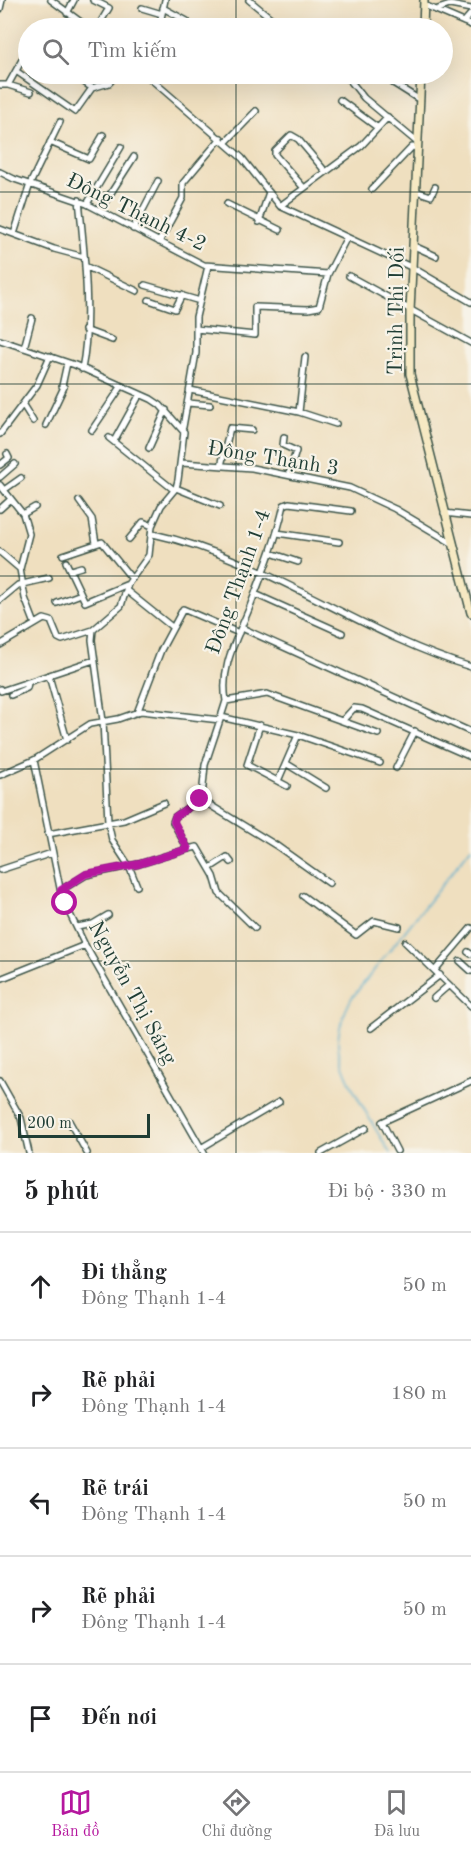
<!DOCTYPE html>
<html lang="vi">
<meta charset="utf-8">
<style>
:root{--surface:#fff;--page:#f6f6f6;--text:#202124;--muted:#757577;--line:#e0e0e0;--accent:#b5179e}
body{margin:0;font-family:"Old Standard TT",serif;background:var(--page);color:var(--text)}
.scale{position:absolute;left:18px;bottom:15px;width:132px;box-sizing:border-box;padding-left:6px;border:3px solid #1f3d34;border-top:0;font-size:16px;line-height:21px;white-space:nowrap;color:#1f3d34;-webkit-text-stroke:4px #f7f3e8;paint-order:stroke}
.stop{position:absolute;width:18px;height:18px;margin:-14px;border:4px solid #b5179e;border-radius:50%;background:#fff}
.stop.end{background:#b5179e;border-color:#fff;box-shadow:0 2px 6px #0008}
.list{margin:0;padding:0;list-style:none}
h2{display:flex;justify-content:space-between;align-items:center;height:78px;margin:0;padding:0 24px;font-size:26px}
h2 small{font-size:20px;font-weight:400;color:var(--muted)}
.list li{display:grid;grid-template-columns:39px 1fr auto;gap:18px;align-items:center;box-sizing:border-box;height:108px;padding:0 24px;border-top:2px solid var(--line)}
.list b{display:block;font-size:22px;white-space:nowrap}
.list p{margin:0;font-size:20px;white-space:nowrap;color:var(--muted)}
.list em{font-size:20px;font-style:normal;color:var(--muted)}
.icon{flex:none;width:33px;height:33px;fill:none;stroke:currentColor;stroke-width:2;stroke-linecap:round;stroke-linejoin:round}
.map{position:relative;flex:none;width:471px;height:1153px;overflow:hidden}
.search{position:absolute;background:var(--surface);box-shadow:0 6px 24px #0002;left:18px;right:18px;top:18px;height:66px;display:flex;align-items:center;gap:15px;box-sizing:border-box;padding:0 21px;border-radius:33px;color:var(--muted);font-size:22px}
.sheet{height:618px;background:var(--surface)}
nav{display:flex;justify-content:space-around;align-items:center;box-sizing:border-box;height:84px;border-top:2px solid var(--line);background:var(--surface);font-size:16px;color:var(--muted)}
nav a{display:grid;justify-items:center;gap:3px}
nav .on{color:var(--accent)}
.map>svg:first-child{display:block}
.lines{fill:none;stroke-linecap:round;stroke-linejoin:round}
.stream{stroke:#50acce;stroke-width:1.5}
.street-casing{stroke:#3e5549;stroke-width:8}
.secondary-casing{stroke:#3e5549;stroke-width:10}
.street{stroke:#fff;stroke-width:5}
.secondary{stroke:#f6e9c3;stroke-width:7}
.route{stroke:#b5179e;stroke-width:8}
.grid{fill:none;stroke:#1f3d34;stroke-width:1.5;stroke-opacity:0.55}
.labels{text-anchor:middle;dominant-baseline:central;stroke-width:4.5;stroke-linejoin:round;paint-order:stroke}
.street-label{font-size:21px;fill:#1f3d34;stroke:#f7f3e8}
</style>
<div class="map">
<svg width="471" height="1153" viewBox="0 0 471 1153">
<rect width="100%" height="100%" fill="#f7f3e8"/>
<filter id="ink" filterUnits="userSpaceOnUse"><feTurbulence type="fractalNoise" baseFrequency=".0167" numOctaves="2"/><feDisplacementMap in="SourceGraphic" scale="12" xChannelSelector="R" yChannelSelector="G"/><feConvolveMatrix kernelMatrix="1 2 1 2 8 2 1 2 1" color-interpolation-filters="sRGB"/></filter>
<filter id="wash" filterUnits="userSpaceOnUse"><feTurbulence type="fractalNoise" baseFrequency=".008" numOctaves="4" result="noise"/><feDisplacementMap in="SourceGraphic" scale="24" xChannelSelector="R" yChannelSelector="G"/><feGaussianBlur stdDeviation="1.35" result="paint"/><feColorMatrix in="noise" values="0 0 0 0 0 0 0 0 0 0 0 0 0 0 0 0 0 1.4 0 .05"/><feComposite in="paint" operator="in"/></filter>
<g filter="url(#wash)">
<rect width="100%" height="100%" fill="#efdfbf"/>
<g class="lines">
<path class="stream" d="M390,1153C375,1127 338,1071 338,1043C338,1027 344,1013 351,999L471,848"/>
</g>
</g>
<g filter="url(#ink)">
<g class="lines">
<g class="street-casing">
<path id="street" d="M51,0L89,28
M93,0L109,8L97,28
M249,0L283,28
M424,5L471,25
M142,8L162,14
M163,8L187,21
M0,9L2,0
M438,9L450,5L471,9
M67,13L74,0
M464,22L471,14
M159,28L165,0
M16,71L75,112L92,88
M73,74L92,88L109,83L117,74
M145,74L242,158L280,206L413,268L471,302
M345,74L364,98L418,143
M393,83L420,100
M0,85H8L28,49
M8,85L31,92
M340,100L378,128
M50,142L89,159L103,135
M226,142L256,111
M0,172L14,179L87,204L204,265L328,274L347,237
M304,188L275,155V151L291,135L298,139L325,171
M372,189L412,147L418,148
M416,191L431,196L435,187
M79,200C84,249 92,321 82,369
M87,204L121,147
M227,204L280,230
M280,206L361,146L388,117
M100,210L134,157
M259,222L269,192
M0,229L54,249L84,257
M133,229L158,181
M14,234L30,184L60,122
M159,242L183,198V183L221,138
M414,246L436,256
M85,266L137,291
M349,276L471,343
M145,285L200,301
M149,300L175,309L182,295
M196,329L255,335V307L308,309L319,307L328,274
M85,330L112,340
M0,340L75,365L151,399L160,405L184,432L178,480L176,488L161,506L152,526L149,555L128,584L121,606L93,630L92,640L103,721L108,822L112,840L129,866L137,886
M24,348L32,318
M190,390L299,412L336,424
M188,403L210,405
M23,405L33,421
M299,412L305,357
M46,425L64,387L62,386L67,363
M183,427L196,353V317L208,266
M92,430L121,387
M0,434L37,385L50,356
M284,437L283,445L296,451L289,474
M109,438L174,490
M114,441L140,394
M149,448L166,410
M182,463L252,468L350,488L395,509L452,543
M0,465L9,458L7,454
M221,466L230,428L252,430
M0,477L15,464
M0,485L23,514L29,534L20,569L25,598L35,624
M176,488L220,506
M4,490L21,478
M79,501L92,519L96,543
M0,509L11,499
M444,513L471,516
M23,514L35,507
M277,533L339,542
M153,534C266,558 360,634 471,667
M129,539L143,522L152,526
M0,552L20,569
M271,553L298,562
M63,555L102,542L132,579
M66,562L85,602L128,584
M71,570L81,567
M127,591L172,627
M255,594L342,633
M0,600L18,585L49,578
M57,603L81,594
M242,628L471,732
M0,645L44,619L51,621L58,638L62,640L93,630
M49,676L67,740
M0,689L1,691L94,660
M11,695L27,688L28,683
M226,701C220,666 236,641 249,609C262,575 276,541 284,505L289,503L351,511
M137,713L161,650L183,609L239,633
M221,717L298,735L380,763
M342,721L378,734
M260,725L247,765L287,786
M34,760L62,898L85,945L204,1153
M287,764L326,788
M396,768L415,731
M0,775L34,760L90,724L118,719L141,711L220,720L226,701L267,694L342,721L354,708L362,709L471,757
M278,781L298,735
M200,799L277,846L329,883
M48,834L124,820L164,803
M188,849L197,847L214,876L219,893L255,928
M210,868L227,857L231,862
M0,870L52,853
M61,890L86,875L139,864L188,849L173,822L175,817L202,797L205,765L220,720
M303,896L356,935L374,921L399,927
M77,927L93,924L108,915
M405,942L471,1006
M468,952L471,954
M460,961L471,971
M436,969L471,928
M0,979L85,945
M434,998L449,985
M371,1028L440,975
M0,1081L21,1118L29,1153
M69,1121L87,1153
M201,1148L279,1102
M397,1151L382,1122L471,1081
M321,1153L366,1128"/>
</g>
<g class="secondary-casing">
<path id="secondary" d="M423,28L424,0
M421,74L410,311V374L471,613"/>
</g>
<use href="#street" class="street"/>
<use href="#secondary" class="secondary"/>
</g>
</g>
<g class="lines" filter="url(#ink)">
<path class="route" d="M65,903L61,890L86,874L139,864L188,849L174,822L175,817L200,799"/>
</g>
<path class="grid" d="M236,0V28M236,74V1153M0,192H471M0,384H471M0,576H471M0,769H471M0,961H471"/>
<g class="labels">
<g class="street-label">
<text transform="translate(136 213) rotate(26)">Đông Thạnh 4-2</text>
<text transform="translate(397 311) rotate(-89)">Trịnh Thị Dối</text>
<text transform="translate(273 459) rotate(9)">Đông Thạnh 3</text>
<text transform="translate(239 582) rotate(-70)">Đông Thạnh 1-4</text>
<text transform="translate(132 993) rotate(61)">Nguyễn Thị Sáng</text>
</g>
</g>
</svg>
<div class="scale">200 m</div>
<div class="stop" style="left:65px;top:903px"></div>
<div class="stop end" style="left:200px;top:799px"></div>
<div class="search"><svg class="icon" aria-label="search" viewBox="0 0 24 24"><circle cx="10" cy="10" r="6"/><path d="M15 15l6 6"/></svg>Tìm kiếm</div>
</div>
<section class="sheet">
<h2>5 phút<small>Đi bộ · 330 m</small></h2>
<ul class="list">
<li><svg class="icon" aria-label="ahead" viewBox="0 0 24 24"><path d="M12 20V5M6 11l6-6 6 6"/></svg><div><b>Đi thẳng</b><p>Đông Thạnh 1-4</p></div><em>50 m</em></li>
<li><svg class="icon" aria-label="right" viewBox="0 0 24 24"><path d="M7 20v-9h11M14 6l5 5-5 5"/></svg><div><b>Rẽ phải</b><p>Đông Thạnh 1-4</p></div><em>180 m</em></li>
<li><svg class="icon" aria-label="left" viewBox="0 0 24 24"><path d="M17 20v-9H6M10 6l-5 5 5 5"/></svg><div><b>Rẽ trái</b><p>Đông Thạnh 1-4</p></div><em>50 m</em></li>
<li><svg class="icon" aria-label="right" viewBox="0 0 24 24"><path d="M7 20v-9h11M14 6l5 5-5 5"/></svg><div><b>Rẽ phải</b><p>Đông Thạnh 1-4</p></div><em>50 m</em></li>
<li><svg class="icon" aria-label="arrive" viewBox="0 0 24 24"><path d="M6 21V4h12l-3 4 3 4H6"/></svg><div><b>Đến nơi</b></div></li>
</ul>
</section>
<nav>
<a class="on"><svg class="icon" aria-label="map" viewBox="0 0 24 24"><path d="M3 6l6-2 6 2 6-2v14l-6 2-6-2-6 2zM9 4v14M15 6v14"/></svg>Bản đồ</a>
<a><svg class="icon" aria-label="directions" viewBox="0 0 24 24"><path d="M12 3l9 9-9 9-9-9zM9 14v-3h6M13 9l2 2-2 2"/></svg>Chỉ đường</a>
<a><svg class="icon" aria-label="saved" viewBox="0 0 24 24"><path d="M7 4h10v16l-5-4-5 4z"/></svg>Đã lưu</a>
</nav>
